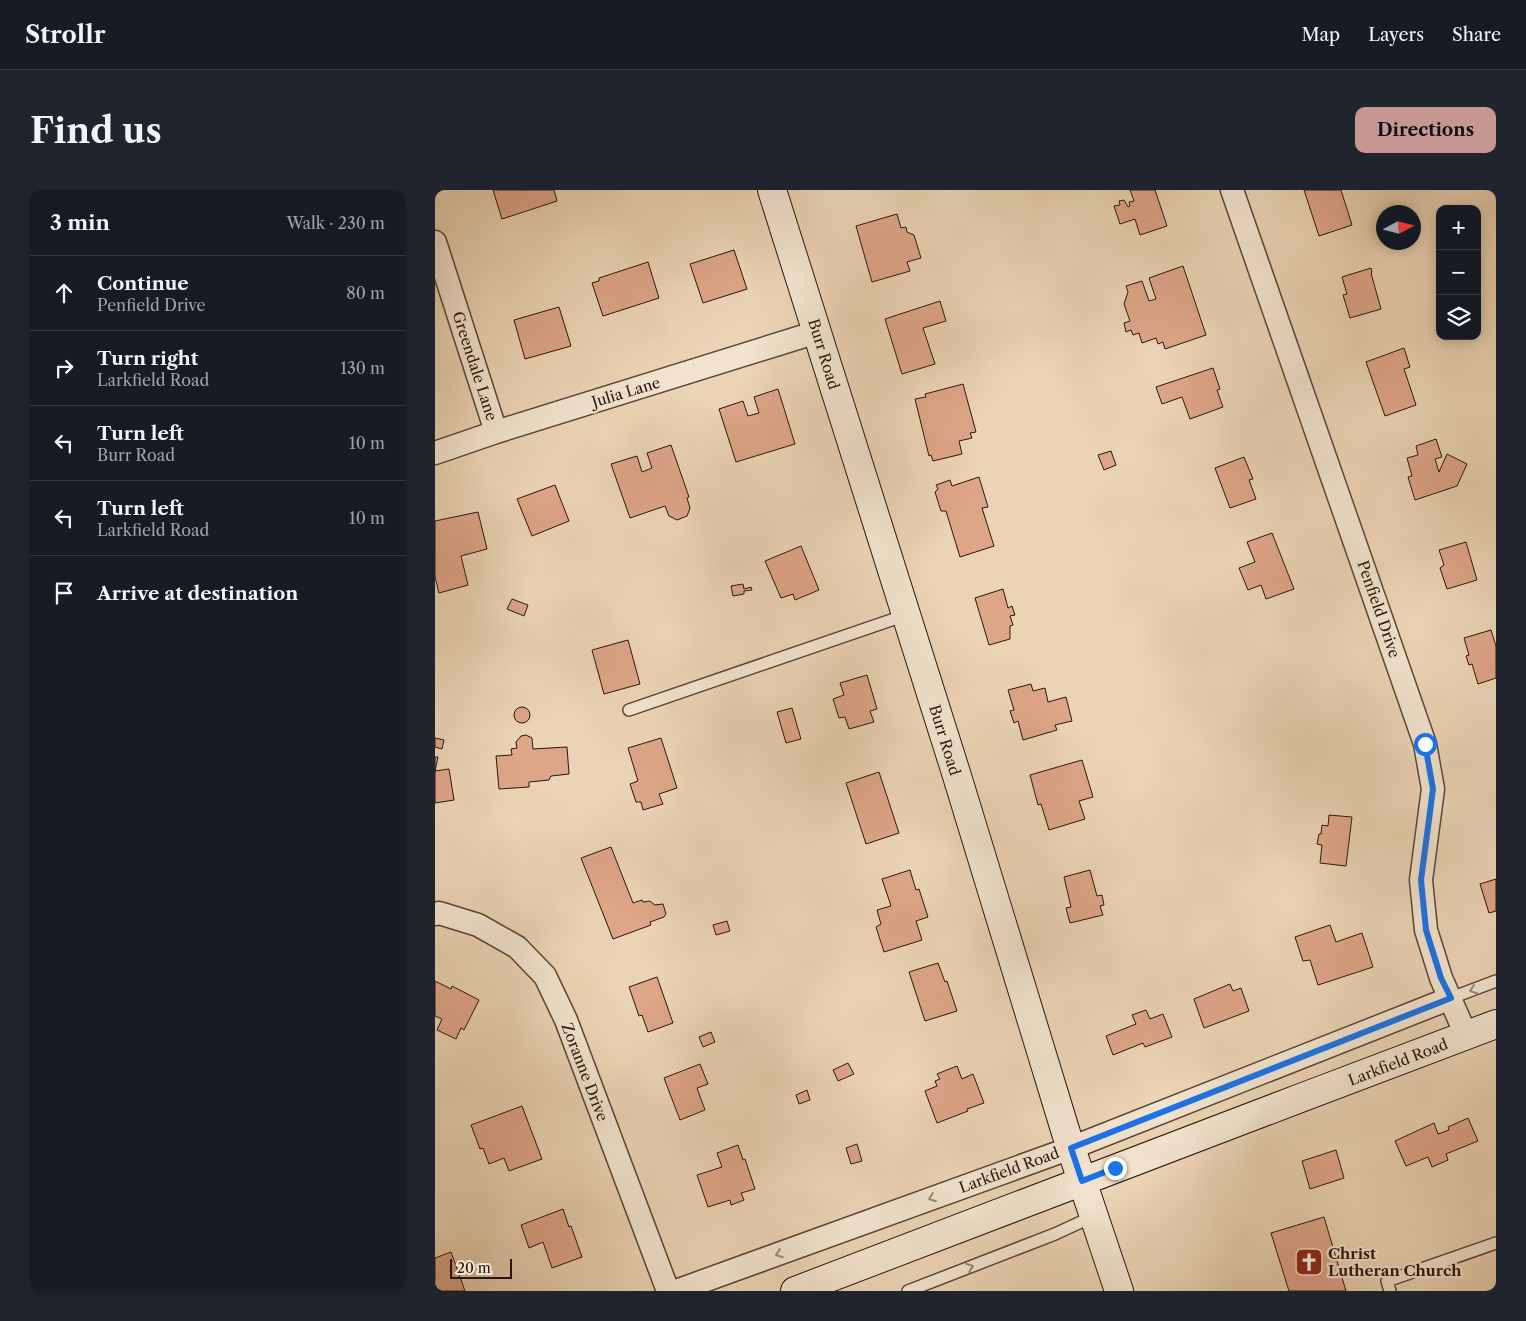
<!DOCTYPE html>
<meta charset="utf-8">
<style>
:root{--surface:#171b24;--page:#20242c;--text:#f1f3f6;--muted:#9ea1a6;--line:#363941;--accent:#c59692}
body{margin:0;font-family:"Libre Caslon Text",serif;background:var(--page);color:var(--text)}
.controls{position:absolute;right:15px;top:15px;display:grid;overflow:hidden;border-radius:10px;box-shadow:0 2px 12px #0003}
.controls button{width:45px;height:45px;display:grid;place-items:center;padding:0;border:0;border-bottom:1px solid var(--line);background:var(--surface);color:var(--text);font:25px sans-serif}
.compass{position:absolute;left:941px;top:15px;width:45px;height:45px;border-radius:50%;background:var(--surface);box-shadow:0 2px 12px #0003;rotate:83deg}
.scale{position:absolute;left:15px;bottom:12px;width:62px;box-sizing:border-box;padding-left:5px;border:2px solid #28170a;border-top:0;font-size:14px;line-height:18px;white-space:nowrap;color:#28170a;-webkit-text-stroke:4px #f2e3cf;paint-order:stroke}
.stop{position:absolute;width:15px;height:15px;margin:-11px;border:4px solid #1a73e8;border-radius:50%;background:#fff}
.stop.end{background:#1a73e8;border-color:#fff;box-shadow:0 1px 5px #0008}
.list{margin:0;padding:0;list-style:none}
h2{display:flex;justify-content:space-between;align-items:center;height:65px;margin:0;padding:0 20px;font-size:21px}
h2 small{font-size:16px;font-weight:400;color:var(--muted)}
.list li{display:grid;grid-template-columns:32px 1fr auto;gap:15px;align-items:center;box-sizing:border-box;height:75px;padding:0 20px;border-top:1px solid var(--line)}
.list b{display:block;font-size:19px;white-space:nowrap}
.list p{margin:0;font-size:16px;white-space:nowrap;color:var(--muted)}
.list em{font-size:16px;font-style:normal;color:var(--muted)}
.icon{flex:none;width:28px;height:28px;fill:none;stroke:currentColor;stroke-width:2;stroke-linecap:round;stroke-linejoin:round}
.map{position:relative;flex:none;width:1061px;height:1101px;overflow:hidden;border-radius:10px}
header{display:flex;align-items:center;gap:30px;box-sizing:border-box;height:70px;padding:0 25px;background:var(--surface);border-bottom:1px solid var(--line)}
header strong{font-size:24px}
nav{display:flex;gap:28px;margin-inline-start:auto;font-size:18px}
.intro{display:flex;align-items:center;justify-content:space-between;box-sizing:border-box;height:120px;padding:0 30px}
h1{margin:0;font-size:35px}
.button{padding:12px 22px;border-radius:10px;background:var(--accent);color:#111;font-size:18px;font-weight:700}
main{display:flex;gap:30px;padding:0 30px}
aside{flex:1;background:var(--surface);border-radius:10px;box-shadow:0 2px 12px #0003}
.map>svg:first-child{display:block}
.building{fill:#dea589;stroke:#28170a}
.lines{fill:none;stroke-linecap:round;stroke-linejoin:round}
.lane-casing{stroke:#594635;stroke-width:14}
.street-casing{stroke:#594635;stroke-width:25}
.secondary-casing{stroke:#28170a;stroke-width:30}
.lane{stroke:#f2e3cf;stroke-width:11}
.street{stroke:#f2e3cf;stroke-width:22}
.secondary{stroke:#f2e3cf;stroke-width:28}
.oneway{stroke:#978776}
.route{stroke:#1a73e8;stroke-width:6}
.labels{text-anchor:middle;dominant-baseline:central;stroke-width:4.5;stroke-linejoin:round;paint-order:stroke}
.street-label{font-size:15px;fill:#28170a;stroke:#f2e3cf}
.poi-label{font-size:15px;font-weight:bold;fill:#28170a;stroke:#f2e3cf;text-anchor:start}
</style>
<header>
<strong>Strollr</strong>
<nav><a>Map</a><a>Layers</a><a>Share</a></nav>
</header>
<div class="intro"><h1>Find us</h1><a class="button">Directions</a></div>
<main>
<aside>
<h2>3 min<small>Walk · 230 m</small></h2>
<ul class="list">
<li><svg class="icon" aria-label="ahead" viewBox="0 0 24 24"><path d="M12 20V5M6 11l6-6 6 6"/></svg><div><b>Continue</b><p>Penfield Drive</p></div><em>80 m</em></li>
<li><svg class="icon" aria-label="right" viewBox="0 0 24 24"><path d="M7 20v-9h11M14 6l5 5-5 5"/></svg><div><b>Turn right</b><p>Larkfield Road</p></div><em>130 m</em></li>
<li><svg class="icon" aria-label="left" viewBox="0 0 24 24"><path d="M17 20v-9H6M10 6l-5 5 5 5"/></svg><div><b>Turn left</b><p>Burr Road</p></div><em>10 m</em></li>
<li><svg class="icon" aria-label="left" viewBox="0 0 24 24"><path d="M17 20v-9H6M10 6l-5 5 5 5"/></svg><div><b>Turn left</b><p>Larkfield Road</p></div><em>10 m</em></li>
<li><svg class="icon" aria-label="arrive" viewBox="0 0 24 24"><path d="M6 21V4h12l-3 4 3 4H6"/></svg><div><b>Arrive at destination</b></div></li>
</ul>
</aside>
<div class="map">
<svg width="1061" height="1101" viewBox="0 0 1061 1101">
<rect width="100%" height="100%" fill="#ebd4b5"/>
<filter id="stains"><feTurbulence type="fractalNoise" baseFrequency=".004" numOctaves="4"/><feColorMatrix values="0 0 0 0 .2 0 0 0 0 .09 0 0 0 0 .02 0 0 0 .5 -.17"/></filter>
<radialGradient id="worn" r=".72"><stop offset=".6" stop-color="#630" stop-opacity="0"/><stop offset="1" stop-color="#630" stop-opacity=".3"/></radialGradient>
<path class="building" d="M58,0H119L122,11L67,29Z
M695,0H720L732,36L705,45L700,29L685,34L679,16L685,15L684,11L689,10L693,17L695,16L694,12L699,11Z
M869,0H906L917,35L884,46Z
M462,24L466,38L471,37L472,42L479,45L486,68L472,72L475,81L437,92L421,36Z
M299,60L312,99L268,113L255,74Z
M213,72L224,108L168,126L157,93L164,91V88Z
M748,76L771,145L730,159L728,152L723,154L721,148L707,153L704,143L698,145L696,140L691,142L689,133L695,131L689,114L693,102L691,96L707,91L714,111L721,109L714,88Z
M936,78L937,82L936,83L946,119L915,128L908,105L912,104L907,87Z
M505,111L511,131L488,138L500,174L467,184L450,129Z
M124,117L136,156L90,169L79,130Z
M969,158L975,177L969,179L981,215L950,226L931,172Z
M778,178L785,199L782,200L788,217L755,229L747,207L727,214L721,197Z
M528,194L541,242L535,243L537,248L524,251L527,264L498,271L496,265L494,266L480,209L491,207L490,204Z
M343,199L360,254L301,272L284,219L308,211L313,226L324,223L319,207Z
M1001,249L1007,267L1000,269L1004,282L1012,264L1032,274L1022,296L980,310L973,287L977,286L972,268L983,265L981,256Z
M236,255L254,307L252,308L255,318L252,326L242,330L234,326L230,316L195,328L176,274L202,266L207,282L217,278L212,263Z
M676,261L681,275L669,280L663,265Z
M809,267L818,289L814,290L821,309L795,318L780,278Z
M544,287L553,317L547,318L559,356L525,367L511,321H506L500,302L503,299L501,295L515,290L517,296Z
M120,295L134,331L97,346L82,309Z
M43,322L52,359L26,366L33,395L4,403L0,387V331Z
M837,343L859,399L831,409L826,395L813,400L804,378L820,372L812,352Z
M1031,352L1042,390L1012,399L1005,378L1009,375L1004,360Z
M366,356L384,400L360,410L358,404L346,408L330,371Z
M308,394L309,399L316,397L317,400L309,401V404L298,406L296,396Z
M568,399L573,418L577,416L580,425L575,426L578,435L575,436V449L554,455L540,408Z
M77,409L93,415L89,426L72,419Z
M1056,440L1061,456V488L1043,494L1037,474L1034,475L1031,466L1034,465L1029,448Z
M193,450L205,494L169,504L157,460Z
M432,485L442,519L435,521L439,532L414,539L410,527L404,528L398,509L409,505L405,493Z
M596,494L598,501L610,498L613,512L631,507L637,531L620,535L622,540L588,550L583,531L579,533L575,521L579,520L573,500Z
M79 525a8 8 0 1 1 16 0a8 8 0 1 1-16 0Z
M357,518L366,549L351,553L342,522Z
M91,545L97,548L98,559L132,557L134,584L116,586L114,590L94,592V597L64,599L61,566L77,565L76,559L82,558L81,552L86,546Z
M0,548L9,550L7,559L0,557Z
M226,548L242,598L224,604L228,614L208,620L206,612H201L195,594L203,591L193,558Z
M0,567H3L0,581L14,579L19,610L0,613Z
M647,570L658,607L644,611L650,629L614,640L606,614L603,615L595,585Z
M444,582L464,643L431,654L411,593Z
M894,625L917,627L911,676L885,673L887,655L882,654L884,644H886L887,635L893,636Z
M176,657L198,713L207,710L208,712L215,711L220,715L228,714L231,724L229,727L215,732L216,735L178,749L146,668Z
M475,680L481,700L484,699L493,727L481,731L487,750L449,762L441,737L446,734L442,720L456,716L447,689Z
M655,680L662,706L667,705L669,715L665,716L668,725L635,733L631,718L636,717L629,687Z
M1061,689V721L1054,723L1045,694Z
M292,731L295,741L281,745L278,735Z
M895,735L901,752L927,743L938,777L883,795L875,770L868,771L860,747Z
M503,773L510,792L512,791L522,821L490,831L474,782Z
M222,787L238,833L213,842L207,825L204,826L194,797Z
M0,791L16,799L17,796L44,810L29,840L26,838L21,849L2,840L7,829L0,826Z
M795,794L798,801L806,798L814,821L769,838L759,809Z
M711,820L715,829L728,824L737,847L710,857L708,853L678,865L671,846L701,834L697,825Z
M276,842L280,852L268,857L264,847Z
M413,873L419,884L403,891L398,880Z
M265,874L273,894L262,898L270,920L245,930L229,888Z
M522,876L527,889L538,884L549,913L532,919L533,921L502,933L490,901L502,896L500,891L505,889L502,884Z
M372,900L375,910L364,914L361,905Z
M87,916L107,969L74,981L69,968L54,974L48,958L45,959L36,935Z
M1033,928L1043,951L1011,964L1013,970L997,977L993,967L971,976L960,951L999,933L1003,944L1014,940L1013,937Z
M422,954L427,971L416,974L411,958Z
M303,955L308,970L310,969L320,999L306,1003L309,1010L296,1015L295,1010L273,1017L262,985L287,977L282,963Z
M901,960L909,988L875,999L867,971Z
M128,1019L134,1037L136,1036L147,1067L117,1078L108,1052L94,1058L86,1035Z
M889,1027L911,1101H854L836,1043Z
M16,1062L30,1101H0V1068Z"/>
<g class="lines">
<g class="lane-casing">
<path id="lane" d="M194,520L471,425
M1016,808L1061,791
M473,1101L620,1044L659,1026
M955,1101L952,1091L1061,1053"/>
</g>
<g class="street-casing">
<path id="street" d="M797,0L990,554L998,599L986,690L991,740L1006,788L1031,845
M0,52L61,242
M0,263L61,242L382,142
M0,724L4,723L43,735L82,757L110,786L131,830L233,1101
M241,1101L636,958L1016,808"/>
</g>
<g class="secondary-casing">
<path id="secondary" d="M337,0L522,586L631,943L684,1101
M360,1101C594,1012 827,922 1061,834"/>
</g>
<use href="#lane" class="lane"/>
<use href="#street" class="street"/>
<use href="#secondary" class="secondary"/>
</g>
<defs><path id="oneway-chevron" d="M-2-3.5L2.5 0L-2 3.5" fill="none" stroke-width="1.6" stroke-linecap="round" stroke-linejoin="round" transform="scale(1.25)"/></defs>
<g class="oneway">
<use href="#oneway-chevron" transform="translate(1038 800) rotate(159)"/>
<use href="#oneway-chevron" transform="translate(497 1008) rotate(160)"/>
<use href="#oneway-chevron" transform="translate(344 1064) rotate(160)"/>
<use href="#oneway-chevron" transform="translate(535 1077) rotate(-21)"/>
</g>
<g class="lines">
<path class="route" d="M680,978L647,991L636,958L1016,808L1006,788L991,740L986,690L998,599L990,554"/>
</g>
<defs>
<g id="church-square" transform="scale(1.4375)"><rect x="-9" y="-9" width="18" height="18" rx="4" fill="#8f2418" stroke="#f2e3cf"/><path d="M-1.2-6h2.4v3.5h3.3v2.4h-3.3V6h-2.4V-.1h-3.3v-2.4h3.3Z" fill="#fff"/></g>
</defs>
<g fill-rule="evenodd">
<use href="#church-square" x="874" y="1072"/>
</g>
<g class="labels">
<g class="street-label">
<text transform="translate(389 164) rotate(73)">Burr Road</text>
<text transform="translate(40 176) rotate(72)">Greendale Lane</text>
<text transform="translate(191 202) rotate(-17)">Julia Lane</text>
<text transform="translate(944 419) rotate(71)">Penfield Drive</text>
<text transform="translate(510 550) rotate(73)">Burr Road</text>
<text transform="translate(963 872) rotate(-21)">Larkfield Road</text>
<text transform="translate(150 882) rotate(69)">Zoranne Drive</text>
<text transform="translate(574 980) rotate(-20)">Larkfield Road</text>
</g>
<g class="poi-label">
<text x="893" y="1063">Christ<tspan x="893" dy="17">Lutheran Church</tspan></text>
</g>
</g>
<rect width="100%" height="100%" filter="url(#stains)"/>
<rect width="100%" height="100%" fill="url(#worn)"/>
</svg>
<div class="controls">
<button>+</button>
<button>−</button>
<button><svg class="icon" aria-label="layers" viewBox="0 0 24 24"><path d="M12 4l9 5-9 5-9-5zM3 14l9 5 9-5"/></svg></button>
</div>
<svg class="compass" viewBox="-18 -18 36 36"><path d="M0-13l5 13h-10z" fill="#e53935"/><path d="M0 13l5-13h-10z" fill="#9ea1a6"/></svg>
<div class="scale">20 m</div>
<div class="stop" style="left:990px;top:554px"></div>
<div class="stop end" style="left:680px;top:978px"></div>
</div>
</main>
